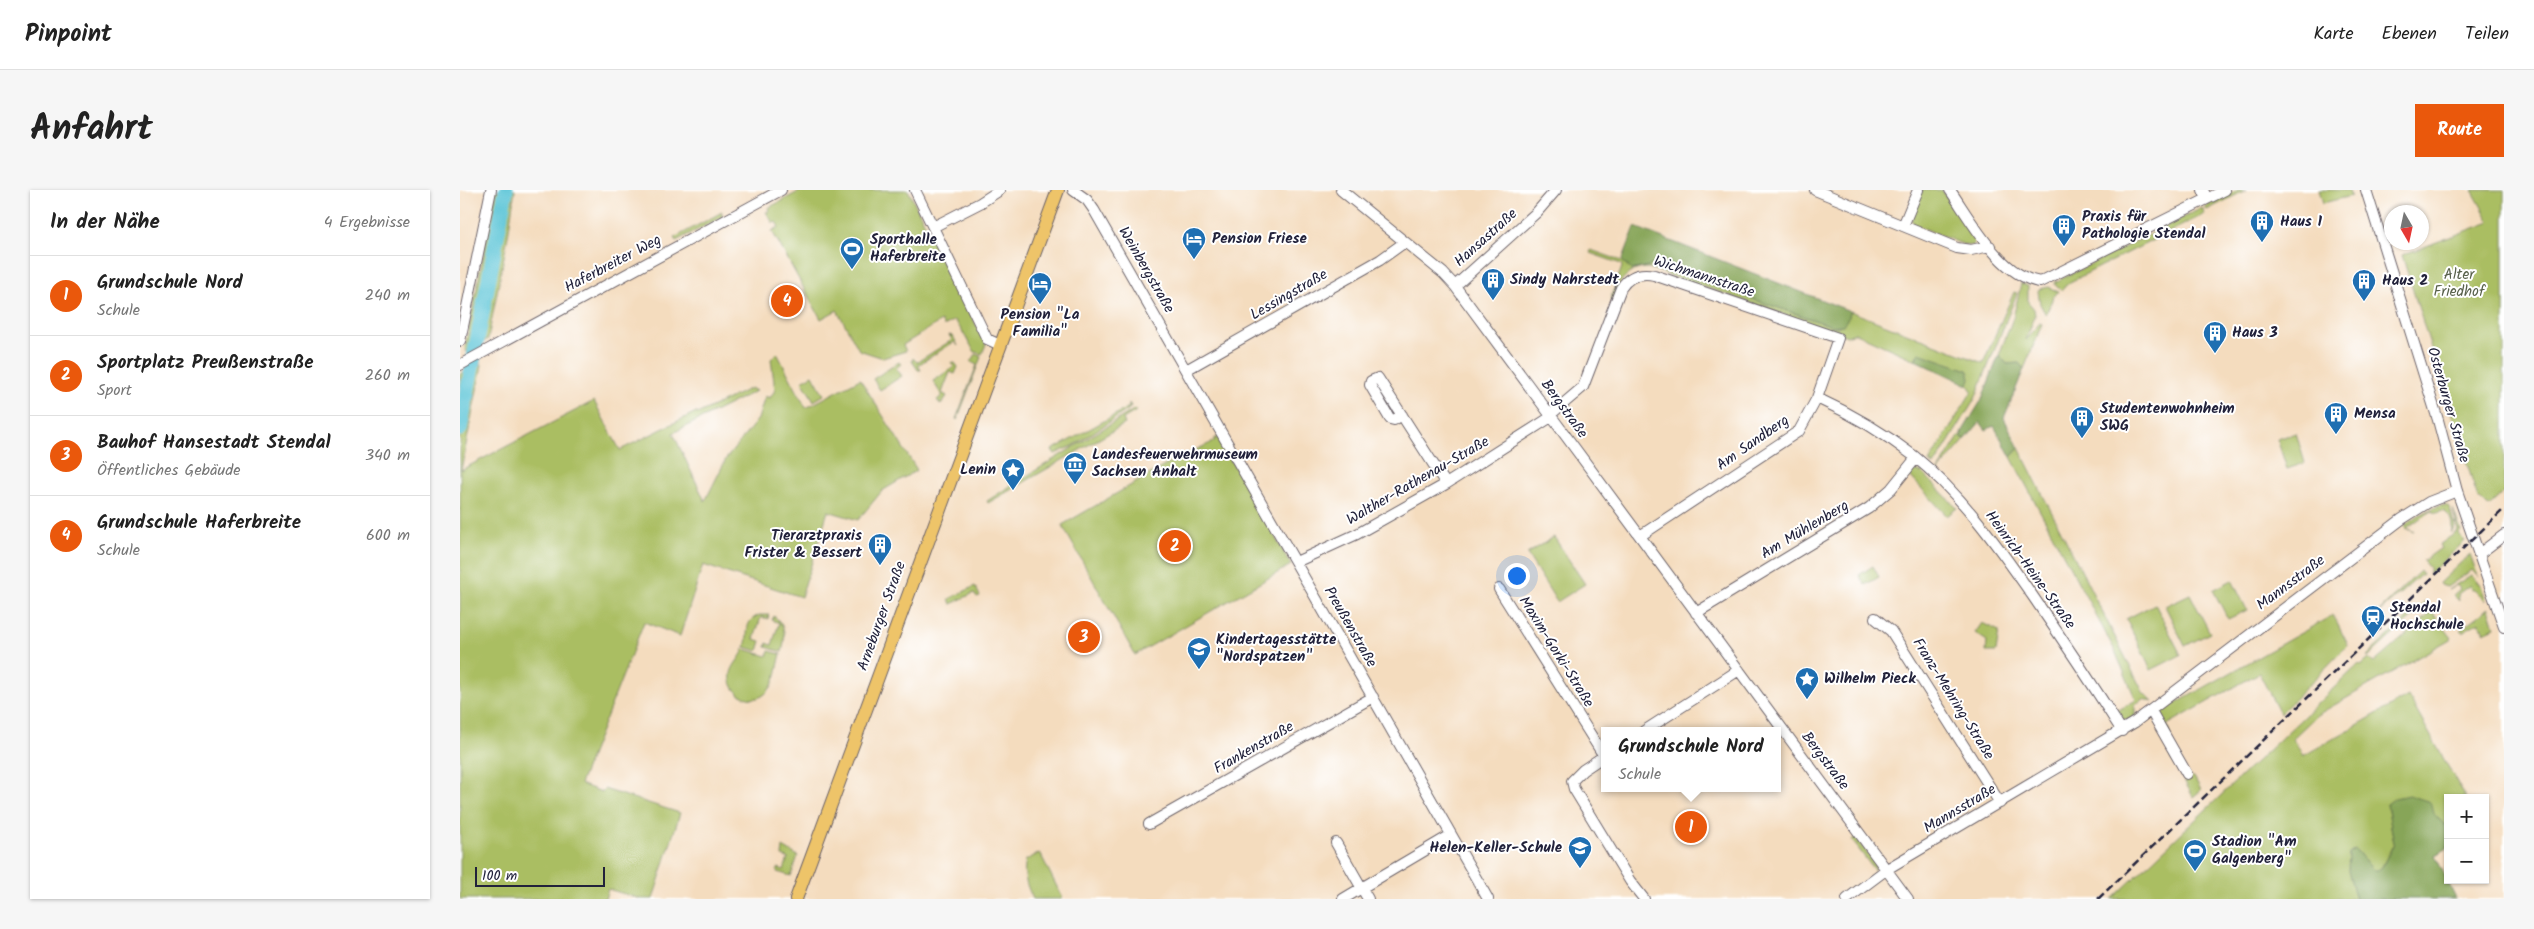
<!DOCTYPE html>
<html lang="de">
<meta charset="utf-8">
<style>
:root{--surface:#fff;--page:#f6f6f6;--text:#222;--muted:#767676;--line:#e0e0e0;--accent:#ea580c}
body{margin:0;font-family:Kalam,sans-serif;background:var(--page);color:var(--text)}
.controls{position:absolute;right:15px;bottom:15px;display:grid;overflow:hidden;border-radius:0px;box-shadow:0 1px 4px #0004}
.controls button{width:45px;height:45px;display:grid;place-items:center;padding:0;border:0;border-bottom:1px solid var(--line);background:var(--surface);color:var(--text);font:25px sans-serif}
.compass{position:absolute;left:1924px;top:15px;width:45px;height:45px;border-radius:50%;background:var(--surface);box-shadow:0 1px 4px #0004;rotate:171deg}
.scale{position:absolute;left:15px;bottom:12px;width:130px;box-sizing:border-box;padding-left:5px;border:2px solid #22223b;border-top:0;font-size:14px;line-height:18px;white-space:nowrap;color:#22223b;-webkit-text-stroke:4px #fff;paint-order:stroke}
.you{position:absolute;left:1056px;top:385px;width:18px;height:18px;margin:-12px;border:4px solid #fff;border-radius:50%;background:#1a73e8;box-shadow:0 0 0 8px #1a73e833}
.badge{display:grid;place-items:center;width:32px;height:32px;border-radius:50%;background:var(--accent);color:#fff;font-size:16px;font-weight:700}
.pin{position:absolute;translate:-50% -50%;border:2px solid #fff;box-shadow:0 1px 5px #0006}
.popup{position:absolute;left:1141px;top:537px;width:180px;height:65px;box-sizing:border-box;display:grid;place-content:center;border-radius:0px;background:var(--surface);filter:drop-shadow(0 1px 4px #0005);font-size:16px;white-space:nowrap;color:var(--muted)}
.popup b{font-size:19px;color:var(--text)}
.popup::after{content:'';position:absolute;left:50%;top:100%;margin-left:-10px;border:10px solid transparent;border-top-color:var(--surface)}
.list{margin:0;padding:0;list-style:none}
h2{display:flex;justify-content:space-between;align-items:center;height:65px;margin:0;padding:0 20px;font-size:21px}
h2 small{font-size:16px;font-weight:400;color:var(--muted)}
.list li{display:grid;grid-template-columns:32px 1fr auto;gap:15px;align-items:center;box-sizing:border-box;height:80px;padding:0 20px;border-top:1px solid var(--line)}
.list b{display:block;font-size:19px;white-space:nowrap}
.list p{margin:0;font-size:16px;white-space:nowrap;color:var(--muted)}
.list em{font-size:16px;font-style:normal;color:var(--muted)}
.map{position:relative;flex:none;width:2044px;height:709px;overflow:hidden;border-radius:0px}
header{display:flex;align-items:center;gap:30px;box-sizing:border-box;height:70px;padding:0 25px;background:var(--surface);border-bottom:1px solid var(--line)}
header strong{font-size:24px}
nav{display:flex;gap:28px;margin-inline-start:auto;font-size:18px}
.intro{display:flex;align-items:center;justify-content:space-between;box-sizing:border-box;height:120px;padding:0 30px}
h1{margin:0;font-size:35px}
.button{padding:12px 22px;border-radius:0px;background:var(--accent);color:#fff;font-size:18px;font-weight:700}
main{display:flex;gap:30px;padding:0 30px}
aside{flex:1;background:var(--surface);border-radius:0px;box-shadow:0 1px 4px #0004}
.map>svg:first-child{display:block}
.green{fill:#aabe62;stroke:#66704e}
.forest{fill:#87a558;stroke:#54644a}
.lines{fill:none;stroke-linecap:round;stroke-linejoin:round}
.river{stroke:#5bc5d7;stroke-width:15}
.minor-casing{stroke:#6c6369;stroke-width:12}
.major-casing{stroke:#6c6369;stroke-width:14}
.minor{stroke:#fff;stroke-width:10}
.major{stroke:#eec469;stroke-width:12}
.rail{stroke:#22223b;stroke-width:2.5;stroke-dasharray:8 4;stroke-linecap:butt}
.labels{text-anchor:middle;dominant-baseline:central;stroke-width:4;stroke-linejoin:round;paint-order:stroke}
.poi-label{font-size:15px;font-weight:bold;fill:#22223b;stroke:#fff;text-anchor:start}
.street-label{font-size:15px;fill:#22223b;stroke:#fff}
.park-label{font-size:15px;fill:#58604b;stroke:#fff}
</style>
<header>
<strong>Pinpoint</strong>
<nav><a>Karte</a><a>Ebenen</a><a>Teilen</a></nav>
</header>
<div class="intro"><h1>Anfahrt</h1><a class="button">Route</a></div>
<main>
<aside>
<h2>In der Nähe<small>4 Ergebnisse</small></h2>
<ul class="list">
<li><span class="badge">1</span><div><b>Grundschule Nord</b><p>Schule</p></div><em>240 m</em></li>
<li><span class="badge">2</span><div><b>Sportplatz Preußenstraße</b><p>Sport</p></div><em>260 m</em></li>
<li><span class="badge">3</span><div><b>Bauhof Hansestadt Stendal</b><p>Öffentliches Gebäude</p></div><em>340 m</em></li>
<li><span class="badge">4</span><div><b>Grundschule Haferbreite</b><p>Schule</p></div><em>600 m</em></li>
</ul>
</aside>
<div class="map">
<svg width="2044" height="709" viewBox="0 0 2044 709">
<rect width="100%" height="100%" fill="#fff"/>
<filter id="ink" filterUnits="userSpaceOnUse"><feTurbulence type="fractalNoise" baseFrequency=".02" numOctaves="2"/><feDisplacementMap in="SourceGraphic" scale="10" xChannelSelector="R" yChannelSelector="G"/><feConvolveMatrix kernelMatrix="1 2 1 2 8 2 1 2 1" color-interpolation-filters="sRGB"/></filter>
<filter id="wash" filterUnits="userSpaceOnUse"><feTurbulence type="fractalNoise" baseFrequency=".0096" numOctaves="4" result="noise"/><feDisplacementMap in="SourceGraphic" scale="20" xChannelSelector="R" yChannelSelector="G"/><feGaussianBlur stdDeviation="1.12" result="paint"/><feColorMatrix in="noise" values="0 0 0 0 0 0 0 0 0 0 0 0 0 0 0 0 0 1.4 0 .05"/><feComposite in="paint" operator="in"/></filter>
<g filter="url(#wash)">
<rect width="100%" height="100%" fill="#f4dcbe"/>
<path class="green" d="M36,0H55L48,46L28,149L7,162L5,158Z
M342,0H448L526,154L522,164L515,162L495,130L484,136L481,131L443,155L446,161L423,168L399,160L377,120L361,129L312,41L319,37L316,32L313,33L306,22L309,21L308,18Z
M1461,0H1482L1515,47L1513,55L1507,56L1453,34L1451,27Z
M1778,0H1786L1747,20L1744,17Z
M1859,0H1889L1891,6L1863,13Z
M2012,0H2044V302L2029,316L2018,309L1942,65L2030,32Z
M1742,18L1745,24L1610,92L1601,100L1595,95V92Z
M262,22V27L216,51L214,48Z
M1131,60L1162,71L1174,80L1192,75L1372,136L1378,137L1389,127L1390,121L1523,173L1554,102L1557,103L1515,209L1474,276L1469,272L1512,201L1508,195L1510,189L1457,165L1455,170L1395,143L1387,146L1189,78C1167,78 1158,92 1152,111L1150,110L1162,77L1161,74L1130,63Z
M1561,94L1568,96V112L1574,119L1575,125L1566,150L1580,133L1582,134L1564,179L1559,173L1547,174L1539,165L1553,128Z
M1589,97L1598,102L1593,107L1586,125L1580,114L1578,101L1579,99Z
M489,145L493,146L498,156L494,152L458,175L461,180H458L452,171L453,168L457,172L492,150Z
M317,163L346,218L400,189L457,280L422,301L398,330L368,321L341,407L243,375L220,446L184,432L120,594L142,602L144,599L220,623L193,709H181L148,699L145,709H0V184L20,171L22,175L1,280L134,211L160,260L236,222L237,224L291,198L296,201L213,243L245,311L266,269L298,229L305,206L310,208L315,200L311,169Z
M516,164L521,167L497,230L496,229L517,175L511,172Z
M439,172L441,174L436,178L442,186L420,200L413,189Z
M491,172L495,173L498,177L495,184L490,182L482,203L487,206L481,215L477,210L482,206L473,191L494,177Z
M353,185L364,205L354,211L342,191Z
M669,213L671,216L669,219L613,256L595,264L592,260L669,217Z
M675,219L676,221L663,229L665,234L528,313L527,311L544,300Z
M1502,242V248L1505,250L1477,282Z
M1836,243L1845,273L1827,279L1817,249Z
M758,247L791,306L790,308L792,311L794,310L831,375L675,465L602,335L718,268L755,251L754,249Z
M1559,258L1683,502L1693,512L1683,509L1675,515V526L1670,530H1662L1655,522L1676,510L1654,459L1551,267Z
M1455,281L1463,283L1497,318L1487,326L1449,285Z
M1986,315L1990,318L1995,337L1991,343C1993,336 1992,325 1983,321L1977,323L1970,321L1947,338L1954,342L1945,338V335C1957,326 1970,317 1986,315Z
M1993,319L2001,341L1998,344L2005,351L1969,384V378L1963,371L1981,358L1979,355L1998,341Z
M1094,347L1125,394L1097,412L1067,364Z
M2010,364L2018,387L2012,380L1987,397L1980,395L1979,393Z
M1413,376L1419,387L1405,395L1399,385Z
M1960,381L1962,384L1911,429Z
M2011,385L2018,393H2020L2026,410L2025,411L2014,400H2011L2010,395L1998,404L1999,411L1993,405L2000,399L1997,395L1988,400Z
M1772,390L1787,420L1768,429L1753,400Z
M515,396L520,406L517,407L514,403L491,414L489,409Z
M1730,404L1750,443L1725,456L1705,416Z
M1965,411L1968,413L1908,467L1907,466Z
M1695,414L1721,465L1691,480L1666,429Z
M2029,418L2035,437L2024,442L2019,432L2002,442L2000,440Z
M1972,422L1992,448L1857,525L1833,548L1843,566L1948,506L2006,608H1988V637L1975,626L1927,614L1934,653L1922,677L1918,681L1913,680L1895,659L1889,663V681L1896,709H1652L1899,474L1901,476L1909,469L1914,473Z
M299,425H309L308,429L301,427L294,449L301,451L298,461L285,457C290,442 282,433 299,425Z
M1873,425L1888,455L1820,524L1799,483L1707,535L1711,548L1697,524L1699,523Z
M314,426C326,436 326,447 322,462L306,457L307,453L312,455L319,433L312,430Z
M1522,433L1539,441L1536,462H1526L1527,451L1515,443Z
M284,459L307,466L309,461L321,464C318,475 316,493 308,501C294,518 267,504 271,483C273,474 281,468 284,459Z
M1709,562L1728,587H1734L1741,600L1733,607Z
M1395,647L1415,673L1414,680L1392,650Z
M323,657L338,666L331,686L317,682L318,678L324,680L328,668L322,666Z
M580,663L603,709H573C567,697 562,684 566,670Z"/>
<path class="forest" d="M1175,37L1390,121L1389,127L1383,135L1372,136L1192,75L1172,80L1162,71Z
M1459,163L1508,180L1510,189L1508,195L1455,170Z
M1539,165L1547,174L1559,173L1564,179L1544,228L1559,258L1551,267L1534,236L1526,240L1520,232L1505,250L1502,248V242L1521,211Z
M1949,605L1970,612L1975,626L1988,637V658L1975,665L1996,709H1896L1888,681L1889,663L1895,659L1913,680H1918L1922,677L1934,653L1927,614L1935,608Z"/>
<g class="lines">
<path class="river" d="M0,239L46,0"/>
</g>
</g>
<g filter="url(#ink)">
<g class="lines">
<g class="minor-casing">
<path id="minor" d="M455,0L527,149L540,155
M613,0L627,10L634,20L1028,709
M881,0L983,83L995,96L1448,709
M1355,0L1497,58L1511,60L1530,56
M1490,0C1511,30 1541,87 1580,92L1765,0
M1743,0L1747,9
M1906,0L1978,230L1997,301L2044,437
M1443,36L1458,0
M473,37L520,13L540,0
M995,96L1077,22L1096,0
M0,151L31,0
M0,175L321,0
M726,180L920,70L945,52
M1357,208C1392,224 1424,243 1454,266C1501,304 1538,356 1572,405C1603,450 1633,495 1662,541
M942,225L934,230L930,229L910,195L911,191L918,188L986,294
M1090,225L1123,197L1161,98C1169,86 1180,82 1194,85L1378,148L1357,208L1339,241L1180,346
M2019,364L2044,345
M836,372L897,344L986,294L1091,227
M1039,399L1144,566L1123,580L1112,591L1114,599L1170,691L1184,709
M1236,423L1409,318L1431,299L1456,268
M1415,428L1431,441L1540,613
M1691,521L1727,584
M1184,541L1279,480
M689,634L913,507
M876,653L908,709
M883,709L991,645
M1387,709L1427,679L1675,532L1942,329L1969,312L1997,301"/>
</g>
<g class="major-casing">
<path id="major" d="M336,709L598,0"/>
</g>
<use href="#minor" class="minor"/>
<use href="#major" class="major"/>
<path class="rail" d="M1638,709L2044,319"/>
</g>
</g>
<defs>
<g id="building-pin" transform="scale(1.25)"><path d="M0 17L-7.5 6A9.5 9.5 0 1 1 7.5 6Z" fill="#1f6fb2" stroke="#fff"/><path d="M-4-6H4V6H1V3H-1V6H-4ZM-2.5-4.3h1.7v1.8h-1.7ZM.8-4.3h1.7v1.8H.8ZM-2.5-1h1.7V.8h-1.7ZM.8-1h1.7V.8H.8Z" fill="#fff"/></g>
<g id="hotel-pin" transform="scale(1.25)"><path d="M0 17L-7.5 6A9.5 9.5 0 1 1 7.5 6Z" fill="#1f6fb2" stroke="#fff"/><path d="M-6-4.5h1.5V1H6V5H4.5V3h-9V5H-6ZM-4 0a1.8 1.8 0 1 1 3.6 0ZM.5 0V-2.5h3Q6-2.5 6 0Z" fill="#fff"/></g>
<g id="stadium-pin" transform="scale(1.25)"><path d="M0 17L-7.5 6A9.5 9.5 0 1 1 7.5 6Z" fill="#1f6fb2" stroke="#fff"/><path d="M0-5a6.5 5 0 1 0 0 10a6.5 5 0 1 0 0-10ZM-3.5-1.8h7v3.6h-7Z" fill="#fff"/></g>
<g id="museum-pin" transform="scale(1.25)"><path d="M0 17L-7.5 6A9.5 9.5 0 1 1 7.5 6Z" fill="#1f6fb2" stroke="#fff"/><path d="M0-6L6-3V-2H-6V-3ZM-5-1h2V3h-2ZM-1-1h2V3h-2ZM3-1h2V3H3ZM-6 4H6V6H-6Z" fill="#fff"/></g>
<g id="sight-pin" transform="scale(1.25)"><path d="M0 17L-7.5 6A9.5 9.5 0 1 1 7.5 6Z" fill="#1f6fb2" stroke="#fff"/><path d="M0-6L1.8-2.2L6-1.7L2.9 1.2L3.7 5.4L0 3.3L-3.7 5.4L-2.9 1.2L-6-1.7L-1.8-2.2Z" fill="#fff"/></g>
<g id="station-pin" transform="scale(1.25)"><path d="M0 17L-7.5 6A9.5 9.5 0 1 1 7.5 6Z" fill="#1f6fb2" stroke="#fff"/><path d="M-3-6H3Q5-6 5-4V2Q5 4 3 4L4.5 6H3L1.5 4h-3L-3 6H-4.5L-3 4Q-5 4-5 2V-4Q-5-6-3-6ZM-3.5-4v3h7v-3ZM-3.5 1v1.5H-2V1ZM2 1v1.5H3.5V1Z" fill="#fff"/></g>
<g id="school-pin" transform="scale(1.25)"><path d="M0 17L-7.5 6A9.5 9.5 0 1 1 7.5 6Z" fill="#1f6fb2" stroke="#fff"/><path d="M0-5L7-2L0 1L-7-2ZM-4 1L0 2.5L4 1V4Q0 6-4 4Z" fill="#fff"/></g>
</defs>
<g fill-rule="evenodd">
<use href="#building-pin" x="1802" y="32"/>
<use href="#building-pin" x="1604" y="36"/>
<use href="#hotel-pin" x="734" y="49"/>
<use href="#stadium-pin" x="392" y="59"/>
<use href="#building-pin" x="1033" y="90"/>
<use href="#building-pin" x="1904" y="91"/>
<use href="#hotel-pin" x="580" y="94"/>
<use href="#building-pin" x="1755" y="143"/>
<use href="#building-pin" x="1876" y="224"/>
<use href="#building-pin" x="1622" y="228"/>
<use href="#museum-pin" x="615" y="274"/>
<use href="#sight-pin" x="553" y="280"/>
<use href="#building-pin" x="420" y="355"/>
<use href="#station-pin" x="1913" y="427"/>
<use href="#school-pin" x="739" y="459"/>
<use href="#sight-pin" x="1347" y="489"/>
<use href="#school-pin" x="1120" y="658"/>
<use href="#stadium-pin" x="1735" y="661"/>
</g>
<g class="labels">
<g class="poi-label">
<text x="1622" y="27">Praxis für<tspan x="1622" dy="17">Pathologie Stendal</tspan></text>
<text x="1820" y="32">Haus 1</text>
<text x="752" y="49">Pension Friese</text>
<text x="410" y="50">Sporthalle<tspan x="410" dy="17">Haferbreite</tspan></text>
<text x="1050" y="90">Sindy Nahrstedt</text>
<text x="1922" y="91">Haus 2</text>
<text x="580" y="125" text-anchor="middle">Pension "La<tspan x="580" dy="17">Familia"</tspan></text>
<text x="1772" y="143">Haus 3</text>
<text x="1640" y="219">Studentenwohnheim<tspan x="1640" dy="17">SWG</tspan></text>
<text x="1894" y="224">Mensa</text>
<text x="632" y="265">Landesfeuerwehrmuseum<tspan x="632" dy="17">Sachsen Anhalt</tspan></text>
<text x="536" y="280" text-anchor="end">Lenin</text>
<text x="402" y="346" text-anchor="end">Tierarztpraxis<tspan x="402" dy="17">Frister &amp; Bessert</tspan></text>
<text x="1930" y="418">Stendal<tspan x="1930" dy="17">Hochschule</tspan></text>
<text x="756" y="450">Kindertagesstätte<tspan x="756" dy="17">"Nordspatzen"</tspan></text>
<text x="1364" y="489">Wilhelm Pieck</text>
<text x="1752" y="652">Stadion "Am<tspan x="1752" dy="17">Galgenberg"</tspan></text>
<text x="1102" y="658" text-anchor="end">Helen-Keller-Schule</text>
</g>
<g class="street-label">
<text transform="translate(1026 48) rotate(-42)">Hansastraße</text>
<text transform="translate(153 74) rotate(-28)">Haferbreiter Weg</text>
<text transform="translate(686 80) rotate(60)">Weinbergstraße</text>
<text transform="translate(1244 87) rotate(18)">Wichmannstraße</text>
<text transform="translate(829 105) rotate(-30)">Lessingstraße</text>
<text transform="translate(1988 215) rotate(74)">Osterburger Straße</text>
<text transform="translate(1104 219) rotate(54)">Bergstraße</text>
<text transform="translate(1293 253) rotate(-35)">Am Sandberg</text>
<text transform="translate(958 291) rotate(-30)">Walther-Rathenau-Straße</text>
<text transform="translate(1345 340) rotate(-31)">Am Mühlenberg</text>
<text transform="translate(1570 380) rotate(54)">Heinrich-Heine-Straße</text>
<text transform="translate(1831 393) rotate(-37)">Mannsstraße</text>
<text transform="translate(422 426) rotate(-70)">Arneburger Straße</text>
<text transform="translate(890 437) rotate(60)">Preußenstraße</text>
<text transform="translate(1096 462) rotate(58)">Maxim-Gorki-Straße</text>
<text transform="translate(1493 509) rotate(58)">Franz-Mehring-Straße</text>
<text transform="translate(794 558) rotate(-30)">Frankenstraße</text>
<text transform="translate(1365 571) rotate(53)">Bergstraße</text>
<text transform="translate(1500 619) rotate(-31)">Mannsstraße</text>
</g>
<g class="park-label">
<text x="1999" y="85">Alter<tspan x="1999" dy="17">Friedhof</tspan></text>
</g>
</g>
</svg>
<div class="controls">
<button>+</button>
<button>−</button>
</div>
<svg class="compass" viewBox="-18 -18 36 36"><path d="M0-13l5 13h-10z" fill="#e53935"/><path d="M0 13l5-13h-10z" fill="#767676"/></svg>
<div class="scale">100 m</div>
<div class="you"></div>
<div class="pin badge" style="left:1231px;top:637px">1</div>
<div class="popup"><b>Grundschule Nord</b>Schule</div>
<div class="pin badge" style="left:715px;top:356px">2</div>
<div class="pin badge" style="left:624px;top:447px">3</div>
<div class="pin badge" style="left:327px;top:111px">4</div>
</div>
</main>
